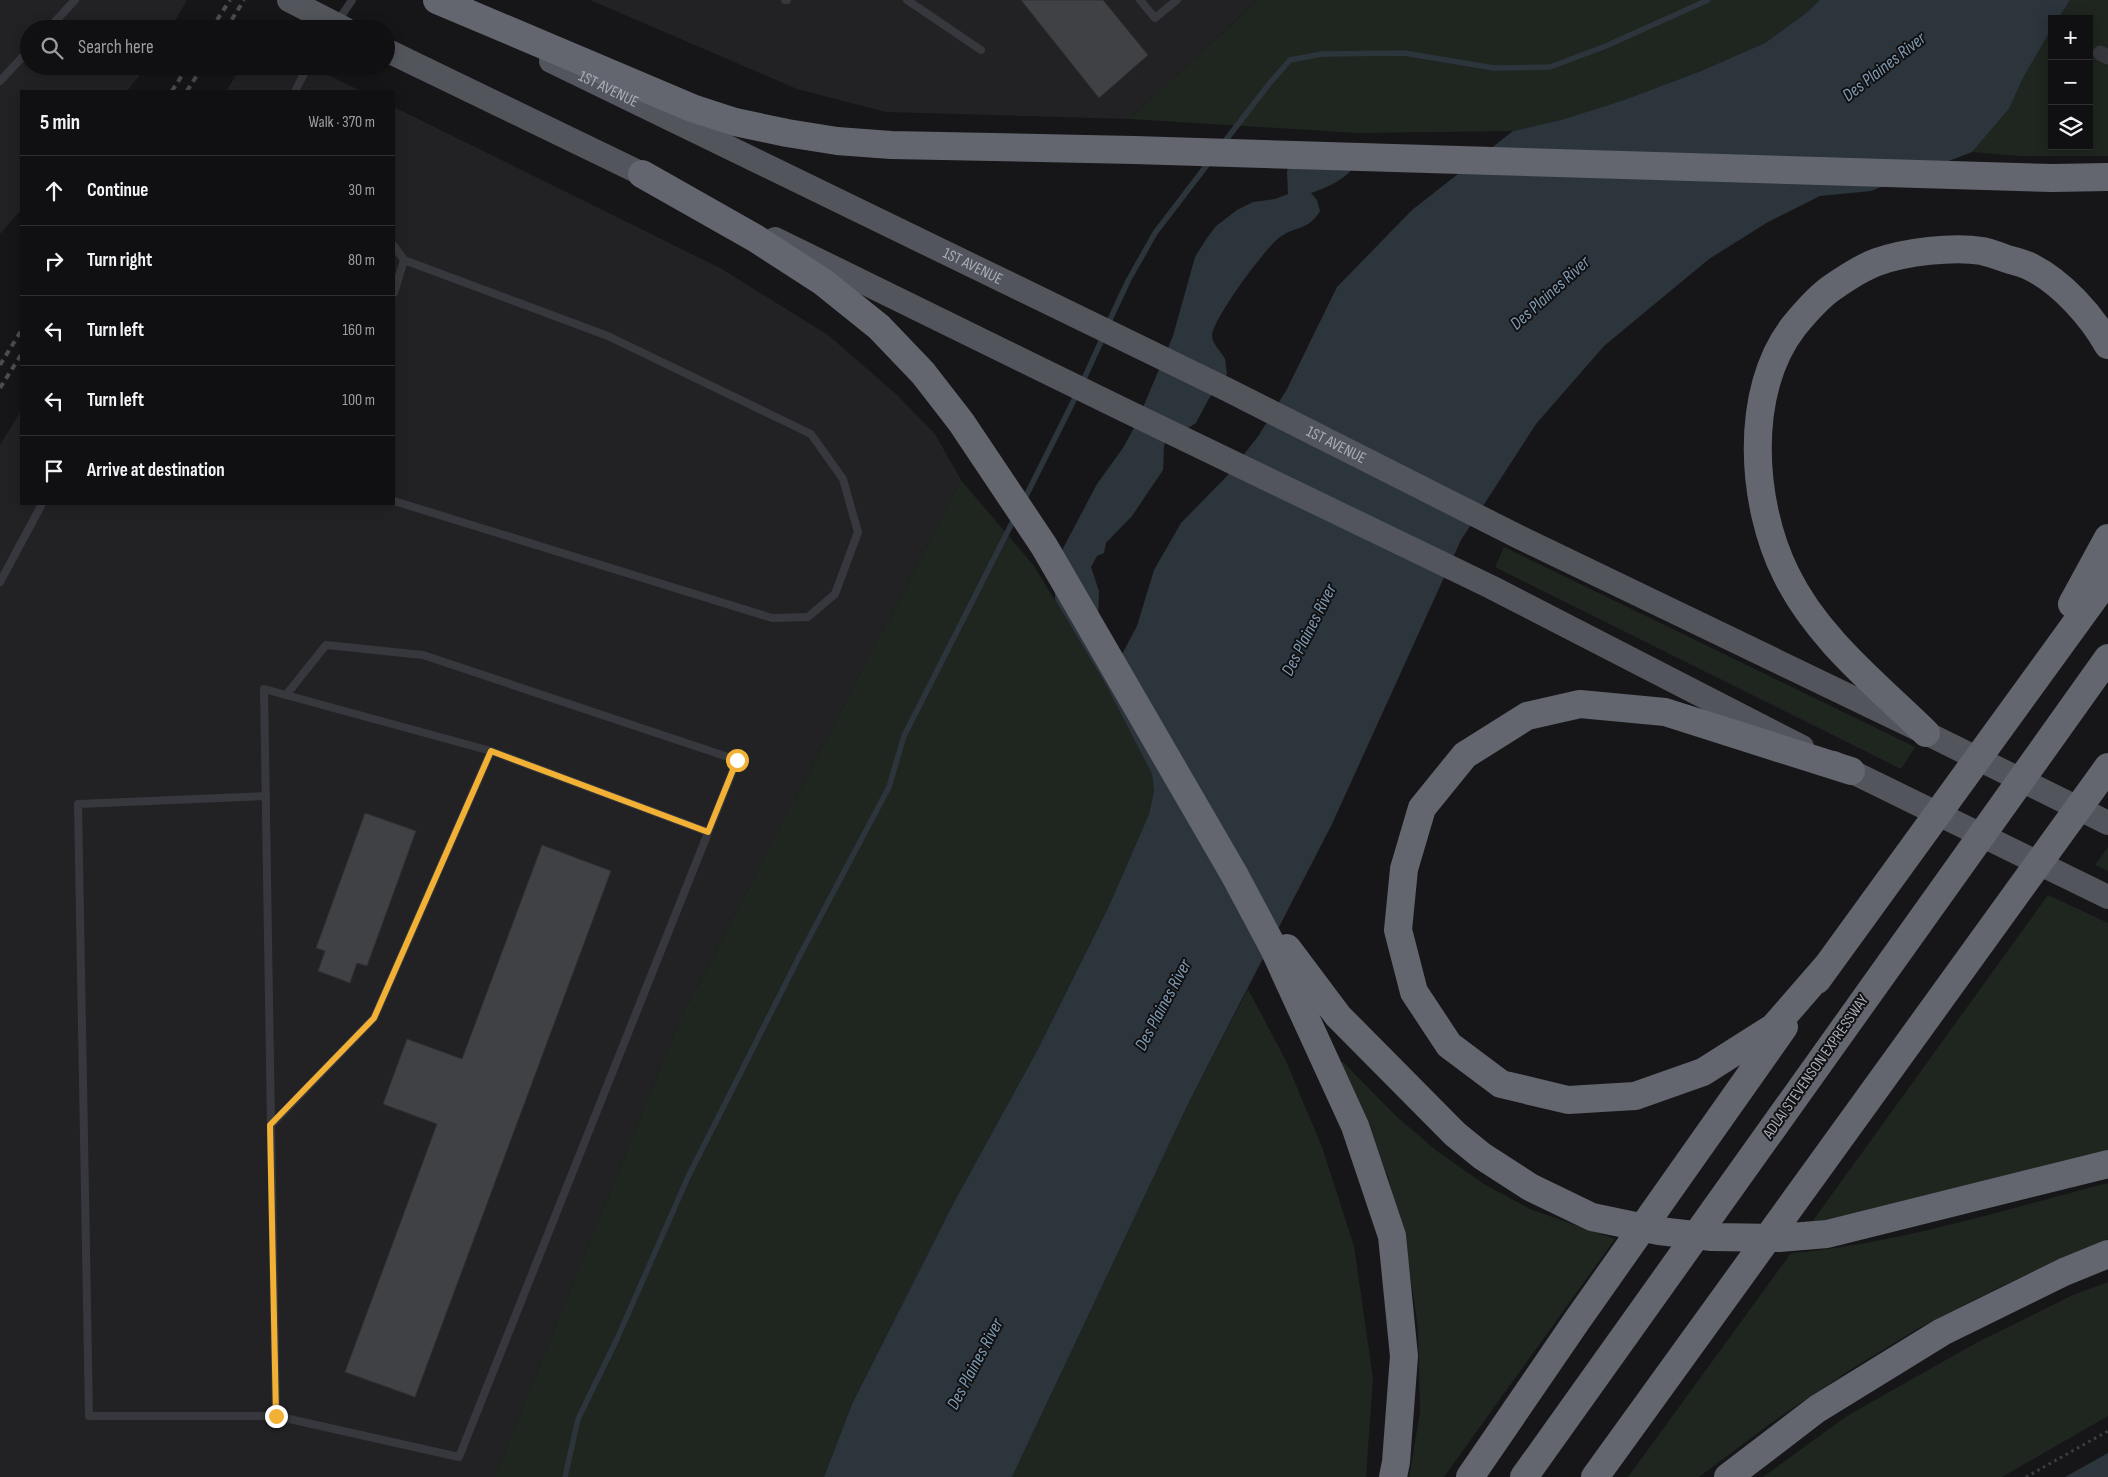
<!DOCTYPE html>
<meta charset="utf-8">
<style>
:root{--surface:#101012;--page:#1e1e20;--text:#f1f3f6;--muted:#9c9d9f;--line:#303032}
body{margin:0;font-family:"Sofia Sans Condensed",sans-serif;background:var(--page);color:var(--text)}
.controls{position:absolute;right:15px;top:15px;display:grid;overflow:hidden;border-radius:0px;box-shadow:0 2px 12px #0003}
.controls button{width:45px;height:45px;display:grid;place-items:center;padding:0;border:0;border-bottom:1px solid var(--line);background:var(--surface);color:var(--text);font:25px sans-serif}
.stop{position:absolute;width:15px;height:15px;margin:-11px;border:4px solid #f2b134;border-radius:50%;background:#fff}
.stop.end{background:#f2b134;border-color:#fff;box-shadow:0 1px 5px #0008}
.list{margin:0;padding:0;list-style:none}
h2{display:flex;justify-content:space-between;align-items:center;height:65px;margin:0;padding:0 20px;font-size:21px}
h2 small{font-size:16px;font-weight:400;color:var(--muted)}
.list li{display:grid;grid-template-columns:32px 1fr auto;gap:15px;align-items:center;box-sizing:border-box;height:70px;padding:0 20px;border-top:1px solid var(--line)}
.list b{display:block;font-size:19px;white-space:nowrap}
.list em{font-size:16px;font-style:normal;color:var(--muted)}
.icon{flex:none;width:28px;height:28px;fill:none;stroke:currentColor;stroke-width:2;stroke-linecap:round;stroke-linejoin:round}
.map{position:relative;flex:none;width:2108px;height:1477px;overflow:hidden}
.search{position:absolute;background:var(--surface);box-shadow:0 2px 12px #0003;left:20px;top:20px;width:375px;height:55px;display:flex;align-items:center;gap:12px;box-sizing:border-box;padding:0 18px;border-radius:28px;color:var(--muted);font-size:19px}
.panel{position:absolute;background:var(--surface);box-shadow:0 2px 12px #0003;left:20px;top:90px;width:375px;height:415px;border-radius:0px}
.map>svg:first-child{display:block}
.built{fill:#222225}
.green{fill:#1e261f}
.water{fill:#2c353c}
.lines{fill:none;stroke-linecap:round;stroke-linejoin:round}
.stream{stroke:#2c353c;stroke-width:5.5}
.building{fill:#404145;stroke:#303034}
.path{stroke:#3d3f44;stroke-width:3;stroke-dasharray:2.5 4;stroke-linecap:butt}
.service{stroke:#37383d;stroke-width:8}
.minor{stroke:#37383d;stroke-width:15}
.primary{stroke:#53555c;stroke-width:24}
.motorway{stroke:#63666e;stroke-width:28}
.rail{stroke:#4a4c52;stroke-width:4;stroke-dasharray:6 5;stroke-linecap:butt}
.route{stroke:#f2b134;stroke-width:6}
.labels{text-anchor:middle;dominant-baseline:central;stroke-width:4;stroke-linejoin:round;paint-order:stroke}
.street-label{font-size:16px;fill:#a8adb8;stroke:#111113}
.water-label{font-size:18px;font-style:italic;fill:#7f9bb3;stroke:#111113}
</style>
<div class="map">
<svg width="2108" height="1477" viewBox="0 0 2108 1477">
<rect width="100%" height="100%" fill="#161618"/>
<path class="built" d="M0,0H187L170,29H29V66H147L127,91H21V210L0,234Z
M590,0H1258L1129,119L886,112L797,89Z
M242,66H310L361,91H226Z
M394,107L722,269L828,335L896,394L935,434L961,480L680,1019L494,1477H0V445L21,411V504H394Z"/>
<path class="green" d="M1258,0H1820L1806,13L1765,43L1701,71L1624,100L1561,120L1513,131L1358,133L1129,119Z
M2070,0H2108V156H2020L1972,152L2009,109L2023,78L2052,28V146H2089V19H2058Z
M961,480L1034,566L1106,685L1152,774L1154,791L1149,814L1109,906L1038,1049L952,1206L852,1404L824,1477H494L680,1019Z
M1504,547L1915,747L1901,769L1495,567Z
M2108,847V871L2095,865Z
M2048,895L2108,923V1156L1839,1218L1812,1222Z
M1248,989L1286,1061L1322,1147L1354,1246L1373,1379L1366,1477H1012L1189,1102Z
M1339,1062H1343L1397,1117L1437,1151L1484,1184L1530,1209L1615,1239L1444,1477H1409L1420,1412L1418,1328L1407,1254L1388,1177Z
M2108,1183V1239L2000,1287L1919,1328L1850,1370L1771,1423L1699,1477H1628L1791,1253C1897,1244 2006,1209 2108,1183Z
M2108,1282V1416L2002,1477H1763L1847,1416L1974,1344L2073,1295Z"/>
<path class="water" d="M1820,0H2070L2058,19H2052V28L2023,78L2009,109L1972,152L1871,191L1820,196L1768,222L1709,259L1604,346L1536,424L1461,540L1332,824L1189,1102L1012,1477H824L852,1404L952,1206L1038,1049L1109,906L1149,814L1154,791L1152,774L1106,685L1055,600V584L1059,556L1097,484L1123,448L1136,424L1173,336L1195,257L1207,238L1216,226L1237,210L1253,202L1275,199L1288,194L1287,172L1290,158L1359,160C1347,179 1331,186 1311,193L1317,200L1320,211C1308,231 1297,225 1280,237C1265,248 1213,319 1212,335C1212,344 1221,351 1225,359C1226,363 1226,369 1227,374L1208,400L1196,423L1188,428L1167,434L1164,447L1163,470L1132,516L1106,543L1104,553L1097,556L1091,567L1099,591L1098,622L1120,658L1137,626L1154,570L1181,523L1228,475L1259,435L1287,389L1337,287L1412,210L1513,131L1561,120L1624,100L1701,71L1765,43L1806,13Z
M2108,1453V1477H2065Z"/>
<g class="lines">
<path class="stream" d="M1222,145L1269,84L1290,60L1322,54L1404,53L1494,68L1550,67L1606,46L1708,0
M1107,326L1128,281L1155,233L1210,161
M1082,383L1104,335
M1023,502L1077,394
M565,1477L578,1419L617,1339L688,1177L800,955L889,787L904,736L1015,517"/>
</g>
<path class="building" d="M1021,0H1103L1148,55L1099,98Z
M365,813L416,831L367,966L357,963L350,983L318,971L325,951L316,948Z
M542,845L611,871L415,1397L345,1372L437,1124L383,1104L407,1039L462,1059Z"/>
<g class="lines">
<path class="path" d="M2026,1477L2108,1431"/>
<path class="service" d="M785,0H787
M907,0L981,50
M1140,0L1155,18L1177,0
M338,21L352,0
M48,29L75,0
M0,81L29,50
M295,91L308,66
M394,246L404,260L608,336L811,434L843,479L858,532L835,594L808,617L772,618L394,501
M394,293L404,260
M0,582L42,504
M264,689L491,751L374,1018L271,1125Z
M491,751L708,832
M266,796L78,804L89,1416H276L459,1457L737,760L423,655L326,645L286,695
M271,1125L276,1416"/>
<path class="minor" d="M2100,53L2108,57"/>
<g class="primary">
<path d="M289,0L345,29"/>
<path d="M386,50L659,182"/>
<path id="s1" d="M551,61L1226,389L1519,537L1926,733L2108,823"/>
<path d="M775,239L1120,408L1491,587L1802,747"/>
<path d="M1834,763L2108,897"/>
</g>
<path class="motorway" d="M437,0L692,108L735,122L787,133L837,141L891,145L1134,150L2052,178L2108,177
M642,174L755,238L823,282L879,327L923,373L961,422L1044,546L1234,874L1274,949L1355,1126L1392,1236L1404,1356L1396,1462L1393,1477
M2072,604L2108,538
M1926,733C1876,684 1817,638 1786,574C1751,504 1743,391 1794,326C1803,315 1821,295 1833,287C1846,278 1863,267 1877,262C1905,252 1953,246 1982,251C1991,253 1999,256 2007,259C2015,261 2024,263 2031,267C2062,283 2091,315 2108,345
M1287,948L1338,1016L1455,1134L1482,1156L1530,1187L1592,1217L1659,1231L1712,1237L1779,1238L1827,1234L2108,1164
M1827,966L1774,1027L1703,1072L1635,1096L1568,1100L1501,1084L1449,1045L1414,992L1398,930L1404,869L1422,808L1465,755L1527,716L1580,704L1665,712L1851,771
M1817,980L2108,579
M1470,1477L1576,1322L1784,1027
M1524,1477L2108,658
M1595,1477L2108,767
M1728,1477L1817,1409L1942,1332L2064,1272L2108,1254"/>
<path class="rail" d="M211,29L230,0
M226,29L244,0
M172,91L188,66
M187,91L203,66
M0,365L21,331
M0,388L21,355"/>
</g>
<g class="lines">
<path class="route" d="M276,1416L270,1125L374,1018L491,751L708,832L737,760"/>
</g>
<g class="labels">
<g class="street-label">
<text stroke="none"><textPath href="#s1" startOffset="64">1ST AVENUE</textPath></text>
<text stroke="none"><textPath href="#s1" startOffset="469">1ST AVENUE</textPath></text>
<text stroke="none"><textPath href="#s1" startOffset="874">1ST AVENUE</textPath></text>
<text transform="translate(1816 1067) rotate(-55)">ADLAI STEVENSON EXPRESSWAY</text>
</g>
<g class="water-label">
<text transform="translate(1884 67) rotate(-38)">Des Plaines River</text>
<text transform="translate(1550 293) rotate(-42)">Des Plaines River</text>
<text transform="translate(1309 630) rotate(-63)">Des Plaines River</text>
<text transform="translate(1163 1005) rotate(-62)">Des Plaines River</text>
<text transform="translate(975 1364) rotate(-62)">Des Plaines River</text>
</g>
</g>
</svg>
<div class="controls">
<button>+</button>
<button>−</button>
<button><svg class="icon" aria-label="layers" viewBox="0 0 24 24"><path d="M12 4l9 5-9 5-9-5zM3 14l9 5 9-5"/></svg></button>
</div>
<div class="stop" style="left:737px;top:760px"></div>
<div class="stop end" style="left:276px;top:1416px"></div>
<div class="search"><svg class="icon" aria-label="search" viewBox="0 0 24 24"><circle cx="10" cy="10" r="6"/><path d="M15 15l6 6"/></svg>Search here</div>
<section class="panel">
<h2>5 min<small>Walk · 370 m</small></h2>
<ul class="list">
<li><svg class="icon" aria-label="ahead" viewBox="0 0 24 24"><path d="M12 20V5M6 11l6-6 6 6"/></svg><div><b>Continue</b></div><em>30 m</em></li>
<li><svg class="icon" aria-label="right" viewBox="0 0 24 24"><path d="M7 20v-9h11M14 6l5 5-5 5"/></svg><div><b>Turn right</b></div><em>80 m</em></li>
<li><svg class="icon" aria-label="left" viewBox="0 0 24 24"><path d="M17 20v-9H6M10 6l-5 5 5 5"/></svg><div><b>Turn left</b></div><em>160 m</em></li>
<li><svg class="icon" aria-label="left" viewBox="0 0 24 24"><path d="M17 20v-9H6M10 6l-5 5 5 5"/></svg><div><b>Turn left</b></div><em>100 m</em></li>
<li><svg class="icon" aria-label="arrive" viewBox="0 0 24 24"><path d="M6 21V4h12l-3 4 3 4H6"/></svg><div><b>Arrive at destination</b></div></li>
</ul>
</section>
</div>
